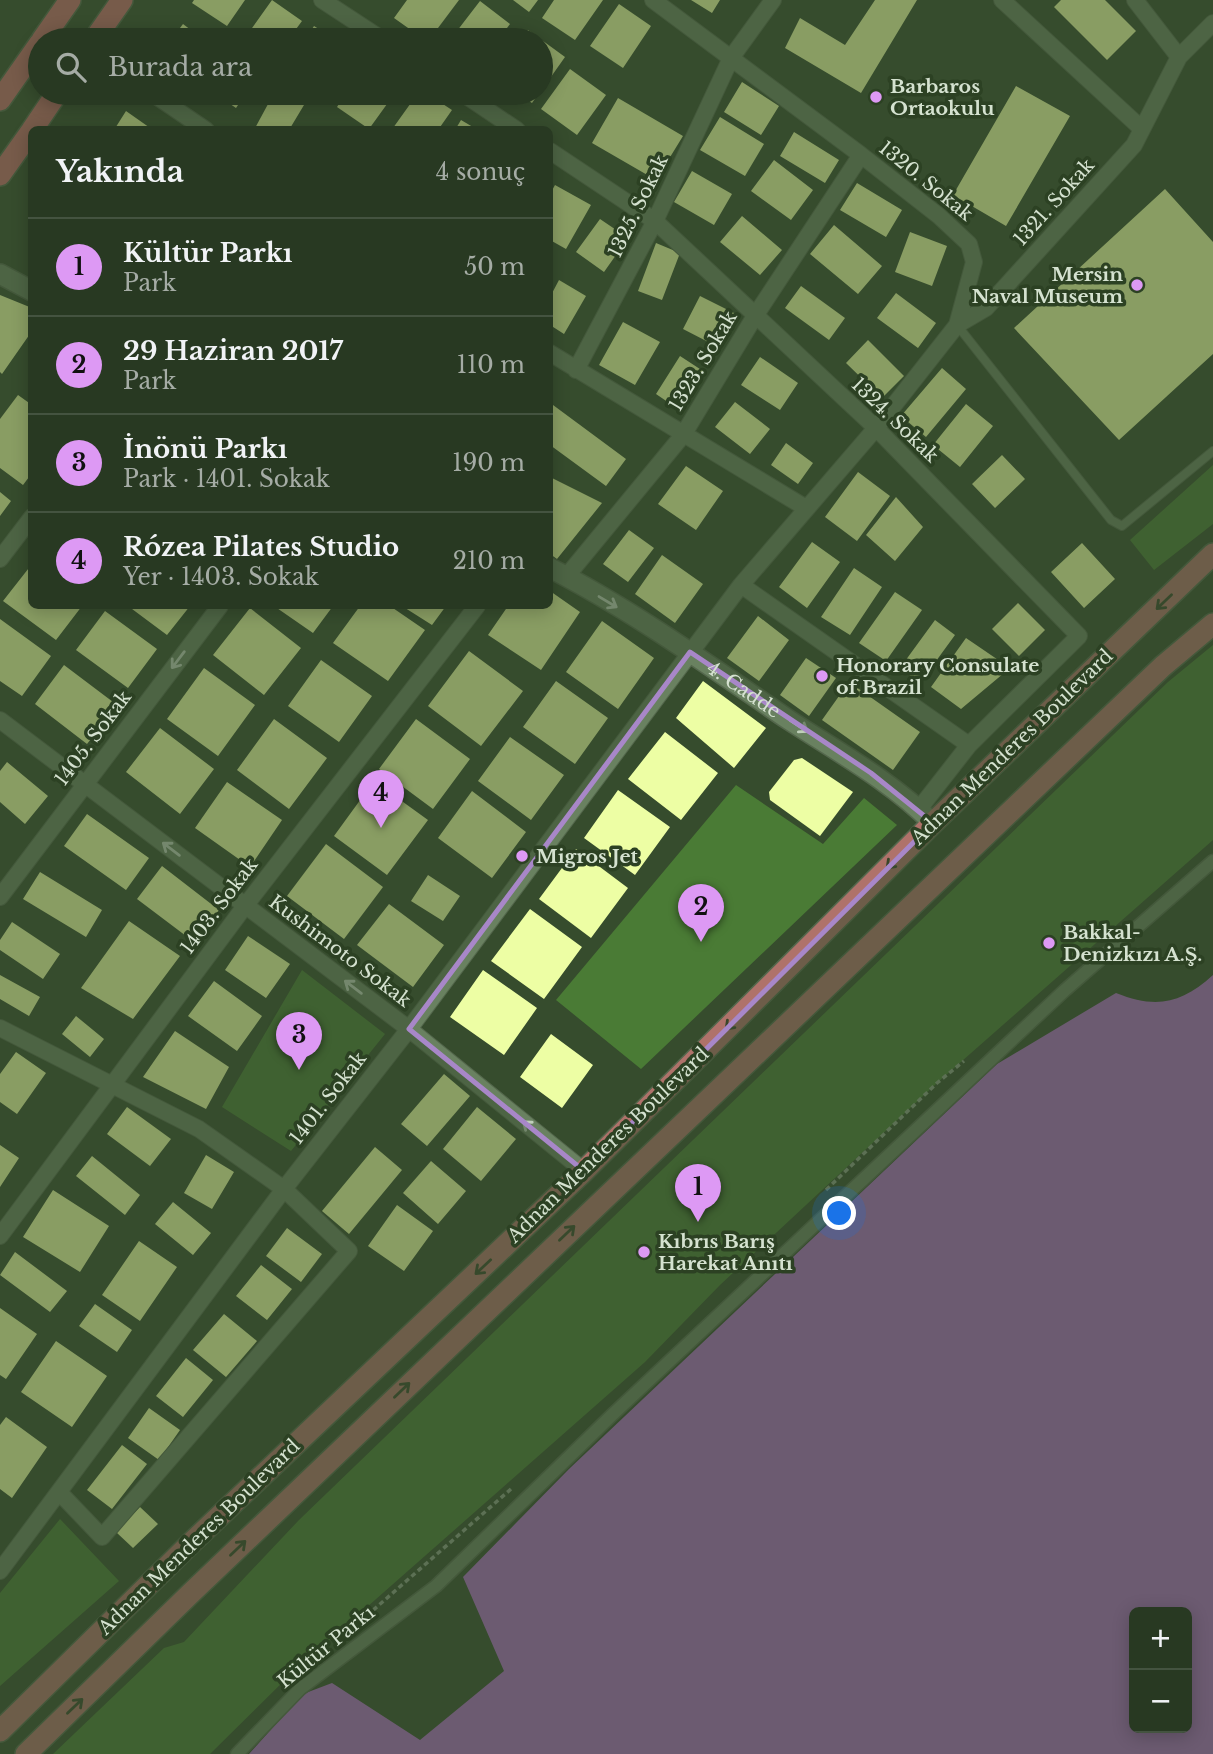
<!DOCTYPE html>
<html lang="tr">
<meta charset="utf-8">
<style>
:root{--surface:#283922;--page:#30402a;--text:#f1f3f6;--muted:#a5aca5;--line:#445340;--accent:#dd99f4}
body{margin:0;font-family:"Libre Baskerville",serif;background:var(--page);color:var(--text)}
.controls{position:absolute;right:21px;bottom:21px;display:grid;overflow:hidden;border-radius:10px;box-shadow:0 4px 18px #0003}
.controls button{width:63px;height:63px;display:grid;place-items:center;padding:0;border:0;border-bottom:2px solid var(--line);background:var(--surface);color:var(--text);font:35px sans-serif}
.you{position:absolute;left:840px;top:1214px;width:24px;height:24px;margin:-18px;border:5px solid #fff;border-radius:50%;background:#1a73e8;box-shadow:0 0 0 10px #1a73e833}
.badge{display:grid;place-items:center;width:46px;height:46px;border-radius:50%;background:var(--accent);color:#111;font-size:23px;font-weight:700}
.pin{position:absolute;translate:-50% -58px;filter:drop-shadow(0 2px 4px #0008)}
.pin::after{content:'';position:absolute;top:37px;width:24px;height:21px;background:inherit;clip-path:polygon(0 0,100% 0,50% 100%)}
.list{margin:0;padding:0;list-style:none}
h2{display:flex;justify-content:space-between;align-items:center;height:91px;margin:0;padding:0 28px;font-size:30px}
h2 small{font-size:23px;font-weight:400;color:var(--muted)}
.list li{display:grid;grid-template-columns:46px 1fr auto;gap:21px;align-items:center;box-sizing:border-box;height:98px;padding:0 28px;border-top:2px solid var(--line)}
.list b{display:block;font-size:26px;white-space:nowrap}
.list p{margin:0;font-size:23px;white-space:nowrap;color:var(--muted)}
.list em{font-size:23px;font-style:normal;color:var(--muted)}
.icon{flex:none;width:38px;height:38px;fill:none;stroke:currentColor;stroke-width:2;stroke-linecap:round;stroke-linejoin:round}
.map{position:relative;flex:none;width:1213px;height:1754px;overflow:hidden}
.search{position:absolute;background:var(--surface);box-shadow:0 4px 18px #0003;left:28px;top:28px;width:525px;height:77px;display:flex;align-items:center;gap:18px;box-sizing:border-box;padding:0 24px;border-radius:38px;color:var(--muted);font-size:26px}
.panel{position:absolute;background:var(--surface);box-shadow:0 4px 18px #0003;left:28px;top:126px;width:525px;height:483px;border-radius:10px}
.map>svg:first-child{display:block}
.green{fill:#4a7b35}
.water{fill:#ae6dc4;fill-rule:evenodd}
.building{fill:#edfea4}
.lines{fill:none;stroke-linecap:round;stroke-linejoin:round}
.service-casing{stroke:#54674c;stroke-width:10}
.pedestrian-casing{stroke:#54674c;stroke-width:15}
.minor-casing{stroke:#54674c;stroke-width:18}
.tertiary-casing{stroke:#54674c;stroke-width:22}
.primary-casing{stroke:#54674c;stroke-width:24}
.trunk-casing{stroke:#54674c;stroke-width:24}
.path{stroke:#8a9b83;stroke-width:3.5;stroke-dasharray:5 3.5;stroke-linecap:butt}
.service{stroke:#698160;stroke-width:8}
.pedestrian{stroke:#698160;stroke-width:12}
.minor{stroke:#698160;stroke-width:16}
.tertiary{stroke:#698160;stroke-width:19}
.primary{stroke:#af726a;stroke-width:21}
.trunk{stroke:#c66d6e;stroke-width:21}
.oneway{stroke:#bfcfba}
.oneway2{stroke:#39462a}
.marked{fill:none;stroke:#a887c8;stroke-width:5;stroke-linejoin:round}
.poi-dot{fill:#dd99f4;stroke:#2c4123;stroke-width:2.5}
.labels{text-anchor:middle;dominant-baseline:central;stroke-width:7;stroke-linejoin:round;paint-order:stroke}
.poi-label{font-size:19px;font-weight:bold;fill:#d5e2d0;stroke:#2c4123;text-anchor:start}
.street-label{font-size:19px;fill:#d5e2d0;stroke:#2c4123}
</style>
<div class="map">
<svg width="1213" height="1754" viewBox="0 0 1213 1754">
<rect width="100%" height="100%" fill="#364c2d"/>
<path class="green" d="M1213,465V524L1154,570L1130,540Z
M1213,645V840L937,1083L720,1285L645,1362L291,1674L210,1754H53L164,1648L184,1642L299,1520L1168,682Z
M736,785L823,844L864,798L897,825L641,1069L556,1000Z
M302,970L385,1034L291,1151L222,1107Z
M60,1519L119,1581L0,1686V1593Z"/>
<path class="water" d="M1213,975V1754H249L303,1694L332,1683L420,1740L504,1671L463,1577L569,1469L997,1064L1116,993C1156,1009 1181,1004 1213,975ZM1134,1612H1187V1728H1134Z"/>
<path class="building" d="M194,0H245L227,26L192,3Z
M272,0L302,21L288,40H255L247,35Z
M407,0H459L429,40H425L394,18Z
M513,0H538L529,12Z
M554,0H603L575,40L542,18Z
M691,0H720L712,13Z
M875,0H917L861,93L785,48L800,18L845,45Z
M1061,0H1105L1136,31L1107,60L1054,7Z
M480,1L510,24L498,40H450Z
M619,4L651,26L623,68L590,46Z
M183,24L204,40H171Z
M314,26L336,40H305Z
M528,30L565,57L541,91V40H520Z
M570,69L606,95L577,135L541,109Z
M742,82L779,106L761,135L724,112Z
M1016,86L1070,116L1006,226L953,195Z
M214,93H246L236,108Z
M274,93H284L304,105L289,130H254Z
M346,93H395L369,129L337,107Z
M418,93H426L452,110L438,130H395L393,128Z
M517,93H539L532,103Z
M618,98L683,136L656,180L592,143Z
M126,111L153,130H114Z
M720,117L764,144L745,176L700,150Z
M461,120L478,130H455Z
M794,132L839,160L825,183L780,156Z
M774,160L813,190L791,220L751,191Z
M692,171L732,194L714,225L674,202Z
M857,183L902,210L886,237L840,210Z
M555,185L591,205L566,249L550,240V194Z
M1165,189L1213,242V354L1119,440L1014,328Z
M742,216L782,250L760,275L720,242Z
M600,219L628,238L604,272L576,252Z
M834,225L882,266L858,294L810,254Z
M910,232L947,246L932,286L895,272Z
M656,243L680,253L662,300L638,291Z
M559,280L586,296L564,334L550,325V297Z
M801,286L845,318L829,340L785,308Z
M896,293L936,323L918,348L877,318Z
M0,295L32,308V331L2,374L0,372Z
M700,296L734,313L716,346L683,329Z
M623,322L660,342L635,385L599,365Z
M868,340L904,376L882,398L846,363Z
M680,356L703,371L678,409L656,394Z
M760,357L798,383L780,410L741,385Z
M942,368L966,389L926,437L901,416Z
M18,395L32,405V473L23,485L0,468V419Z
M735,402L770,429L750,454L715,427Z
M966,404L993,426L960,467L933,445Z
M553,405L626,459L606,486L550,445V410Z
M786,443L813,463L798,484L771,465Z
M1002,455L1025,479L995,508L972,484Z
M686,466L723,491L696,530L658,504Z
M858,472L890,496L857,541L825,517Z
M550,477L602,503L557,559L550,554Z
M0,492L11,501L0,516Z
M896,497L923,527L895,561L866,535Z
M629,530L654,548L628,582L603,564Z
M812,542L840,562L807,608L779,587Z
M1082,543L1115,579L1084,608L1051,572Z
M662,555L703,584L675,623L635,594Z
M32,564V606H82L56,640L3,601Z
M854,568L882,587L850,635L821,617Z
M550,591L580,612L541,670L488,635L508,606H550Z
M895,592L922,610L886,661L859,643Z
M1018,603L1045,630L1019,656L992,629Z
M128,606H190L167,635Z
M274,606H333L313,633Z
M360,606H390L425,630L388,681L333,643Z
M402,606H446L432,625Z
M250,608L301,648L264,695L213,655Z
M105,611L157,649L128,688L76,650Z
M758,616L789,640L759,681L727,658Z
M0,619L51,656L22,696L0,681Z
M935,620L955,635L920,683L900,668Z
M602,621L654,658L618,709L566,672Z
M966,638L1010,668L961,709L931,687Z
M469,651L523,691L481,746L428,706Z
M806,658L836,678L809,716L780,695Z
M321,660L372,696L339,742L288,706Z
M64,665L117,705L87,744L35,704Z
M204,668L255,705L218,756L167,719Z
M556,681L608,718L575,764L523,727Z
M703,681L766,728L734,768L676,718Z
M849,682L920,732L893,770L822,720Z
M274,719L327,758L289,809L237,770Z
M416,719L470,759L433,809L379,769Z
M160,728L214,769L180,814L126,772Z
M665,732L718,773L681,820L628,779Z
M510,737L564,775L531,820L478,781Z
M802,758L853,792L820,836L770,800L769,792L794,760Z
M7,762L48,796L25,824L0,802V771Z
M374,781L428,820L387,875L334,836Z
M227,782L282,820L250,867L195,828Z
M618,790L670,827L635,875L584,838Z
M472,791L526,832L492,878L438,838Z
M87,814L149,858L126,890L64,846Z
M326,844L383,887L344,939L287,896Z
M576,849L628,888L591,938L539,899Z
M162,866L219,910L194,942L137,899Z
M40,872L102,910L86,937L23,899Z
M428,875L460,896L443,921L411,901Z
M389,904L444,945L413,987L357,945Z
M530,909L582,947L544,999L491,961Z
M129,921L180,956L133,1019L81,988Z
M12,922L60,954L43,979L0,950V940Z
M248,936L290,964L266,998L225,970Z
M483,970L537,1008L504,1055L450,1017Z
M0,975L40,997L29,1016L0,999Z
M214,981L262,1016L237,1051L188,1016Z
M76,1016L104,1039L90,1057L62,1034Z
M175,1031L229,1067L206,1109L143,1077Z
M551,1034L593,1065L562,1108L520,1077Z
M16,1052L46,1073L17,1114L0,1102V1074Z
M444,1074L470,1096L427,1146L401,1124Z
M127,1107L171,1139L150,1166L107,1134Z
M477,1107L516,1139L481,1181L443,1149Z
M0,1145L19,1158L0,1187Z
M375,1147L402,1170L349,1234L322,1211Z
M206,1155L234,1172L212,1209L184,1193Z
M92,1156L140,1195L125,1215L76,1176Z
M431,1161L466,1191L438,1224L403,1193Z
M53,1190L109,1226L80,1272L23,1237Z
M173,1202L211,1233L193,1255L155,1224Z
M397,1205L433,1231L404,1271L368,1246Z
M287,1228L322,1254L301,1282L266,1256Z
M139,1241L177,1267L140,1321L102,1295Z
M15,1252L67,1291L50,1312L0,1275Z
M261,1265L292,1289L267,1320L236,1296Z
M95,1304L132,1330L117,1352L79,1326Z
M0,1308L37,1334L6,1379L0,1375Z
M224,1314L257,1341L226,1377L193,1350Z
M56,1341L107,1376L72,1427L21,1392Z
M186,1358L213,1380L183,1417L156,1396Z
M149,1408L180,1430L159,1460L128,1438Z
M6,1417L47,1447L12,1498L0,1489V1425Z
M122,1445L147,1464L112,1509L87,1490Z
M140,1507L158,1524L133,1548L116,1532Z"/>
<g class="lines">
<g class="service-casing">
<path id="service" d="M957,325L1111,520L1122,526L1213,451"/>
</g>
<g class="pedestrian-casing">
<path id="pedestrian" d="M237,1754L300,1689L436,1586L612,1415L1064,991L1213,861"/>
</g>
<g class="minor-casing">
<path id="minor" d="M322,0L383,40
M653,0L861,155L939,216L969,244L974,262L957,325
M1002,0L1142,129
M1135,0L1179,57
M462,93L517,130
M156,96L206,130
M550,151L655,221L876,428L1079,636L969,745
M550,353L806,508
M576,370L655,221L731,58L773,0
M0,559L32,517
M566,577L683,435L755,316L861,155
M741,585L969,745L919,809
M0,720L409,1029L584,1171
M0,897L220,606
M0,1028L199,1129L284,1189L349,1251L102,1537L59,1492
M0,1236L245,906L477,606
M0,1571L284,1189L409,1029L741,585L876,428L957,325L986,308L1134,145L1179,57L1213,23"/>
</g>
<g class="tertiary-casing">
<g id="tertiary">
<path d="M0,274L32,291"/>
<path id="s1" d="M550,568C634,611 711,667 789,720C838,752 891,781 933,823"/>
</g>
</g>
<g class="primary-casing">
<path id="primary" d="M0,1731L190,1544L584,1171L933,823L1213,554
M26,1754L191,1593L1163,666L1213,624"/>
</g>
<g class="trunk-casing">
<path id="trunk" d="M42,40L70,0
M94,40L122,0
M0,100L40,43
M32,130L57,93
M0,175L32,130"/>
</g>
<path class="path" d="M826,1190L937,1083L964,1061
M354,1627L511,1489"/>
<use href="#service" class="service"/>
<use href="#pedestrian" class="pedestrian"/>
<use href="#minor" class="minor"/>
<use href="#tertiary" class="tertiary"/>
<use href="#primary" class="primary"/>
<use href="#trunk" class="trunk"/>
</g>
<defs><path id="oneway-shaft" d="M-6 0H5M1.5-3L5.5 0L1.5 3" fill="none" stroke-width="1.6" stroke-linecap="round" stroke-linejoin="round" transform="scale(1.75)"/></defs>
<g class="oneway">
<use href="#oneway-shaft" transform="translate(608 602) rotate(31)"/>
<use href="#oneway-shaft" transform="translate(178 660) rotate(127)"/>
<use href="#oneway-shaft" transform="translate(799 726) rotate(33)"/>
<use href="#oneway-shaft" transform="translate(171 849) rotate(-143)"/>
<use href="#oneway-shaft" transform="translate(353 987) rotate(-143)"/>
<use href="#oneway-shaft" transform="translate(531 1128) rotate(-141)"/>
</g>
<g class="oneway2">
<use href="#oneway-shaft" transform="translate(1164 602) rotate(136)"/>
<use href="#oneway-shaft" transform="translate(894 861) rotate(135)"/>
<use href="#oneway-shaft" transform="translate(733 1022) rotate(135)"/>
<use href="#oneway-shaft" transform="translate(567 1233) rotate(-44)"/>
<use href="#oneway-shaft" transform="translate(483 1267) rotate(137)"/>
<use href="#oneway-shaft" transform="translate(402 1390) rotate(-44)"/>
<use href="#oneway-shaft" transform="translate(238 1548) rotate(-44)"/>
<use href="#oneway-shaft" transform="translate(75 1706) rotate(-44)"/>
</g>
<path d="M0 0H1213V1754H0ZM690,652L871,773L933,823L584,1171L409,1029Z" fill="#364c2d" fill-opacity=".55" fill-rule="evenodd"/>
<path class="marked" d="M690,652L871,773L933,823L584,1171L409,1029Z"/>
<g class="poi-dot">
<circle cx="876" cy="97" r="7"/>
<circle cx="1137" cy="285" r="7"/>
<circle cx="822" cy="676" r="7"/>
<circle cx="522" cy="856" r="7"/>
<circle cx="1049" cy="943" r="7"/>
<circle cx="644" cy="1252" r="7"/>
</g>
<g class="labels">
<g class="poi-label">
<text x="890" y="86">Barbaros<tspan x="890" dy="22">Ortaokulu</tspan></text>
<text x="1123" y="274" text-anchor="end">Mersin<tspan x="1123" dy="22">Naval Museum</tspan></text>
<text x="836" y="665">Honorary Consulate<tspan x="836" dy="22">of Brazil</tspan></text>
<text x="536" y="856">Migros Jet</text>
<text x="1063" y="932">Bakkal-<tspan x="1063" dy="22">Denizkızı A.Ş.</tspan></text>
<text x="658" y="1241">Kıbrıs Barış<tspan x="658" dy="22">Harekat Anıtı</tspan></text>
</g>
<g class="street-label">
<text transform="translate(926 181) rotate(39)">1320. Sokak</text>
<text transform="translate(1054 202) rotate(-48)">1321. Sokak</text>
<text transform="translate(638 206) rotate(-64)">1325. Sokak</text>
<text transform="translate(703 361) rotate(-59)">1323. Sokak</text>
<text transform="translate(895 420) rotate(44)">1324. Sokak</text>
<text stroke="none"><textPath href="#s1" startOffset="229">4. Cadde</textPath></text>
<text transform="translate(93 738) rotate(-53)">1405. Sokak</text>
<text transform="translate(1012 747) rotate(-44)">Adnan Menderes Boulevard</text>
<text transform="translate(219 906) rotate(-53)">1403. Sokak</text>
<text transform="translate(340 951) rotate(37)">Kushimoto Sokak</text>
<text transform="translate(328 1098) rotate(-52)">1401. Sokak</text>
<text transform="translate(608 1145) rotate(-44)">Adnan Menderes Boulevard</text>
<text transform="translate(199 1537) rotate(-44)">Adnan Menderes Boulevard</text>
<text transform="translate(326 1647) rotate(-39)">Kültür Parkı</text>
</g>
</g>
</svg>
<div class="controls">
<button>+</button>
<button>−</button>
</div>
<div class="you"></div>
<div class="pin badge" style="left:698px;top:1222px">1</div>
<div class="pin badge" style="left:701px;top:942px">2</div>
<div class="pin badge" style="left:299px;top:1070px">3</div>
<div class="pin badge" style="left:381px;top:828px">4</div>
<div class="search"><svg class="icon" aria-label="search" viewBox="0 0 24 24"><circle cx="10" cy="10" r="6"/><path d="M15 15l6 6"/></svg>Burada ara</div>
<section class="panel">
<h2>Yakında<small>4 sonuç</small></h2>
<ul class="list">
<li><span class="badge">1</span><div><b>Kültür Parkı</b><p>Park</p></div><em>50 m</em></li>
<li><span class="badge">2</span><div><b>29 Haziran 2017</b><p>Park</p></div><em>110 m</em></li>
<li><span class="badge">3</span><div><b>İnönü Parkı</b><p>Park · 1401. Sokak</p></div><em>190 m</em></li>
<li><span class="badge">4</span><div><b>Rózea Pilates Studio</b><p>Yer · 1403. Sokak</p></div><em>210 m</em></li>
</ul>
</section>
</div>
